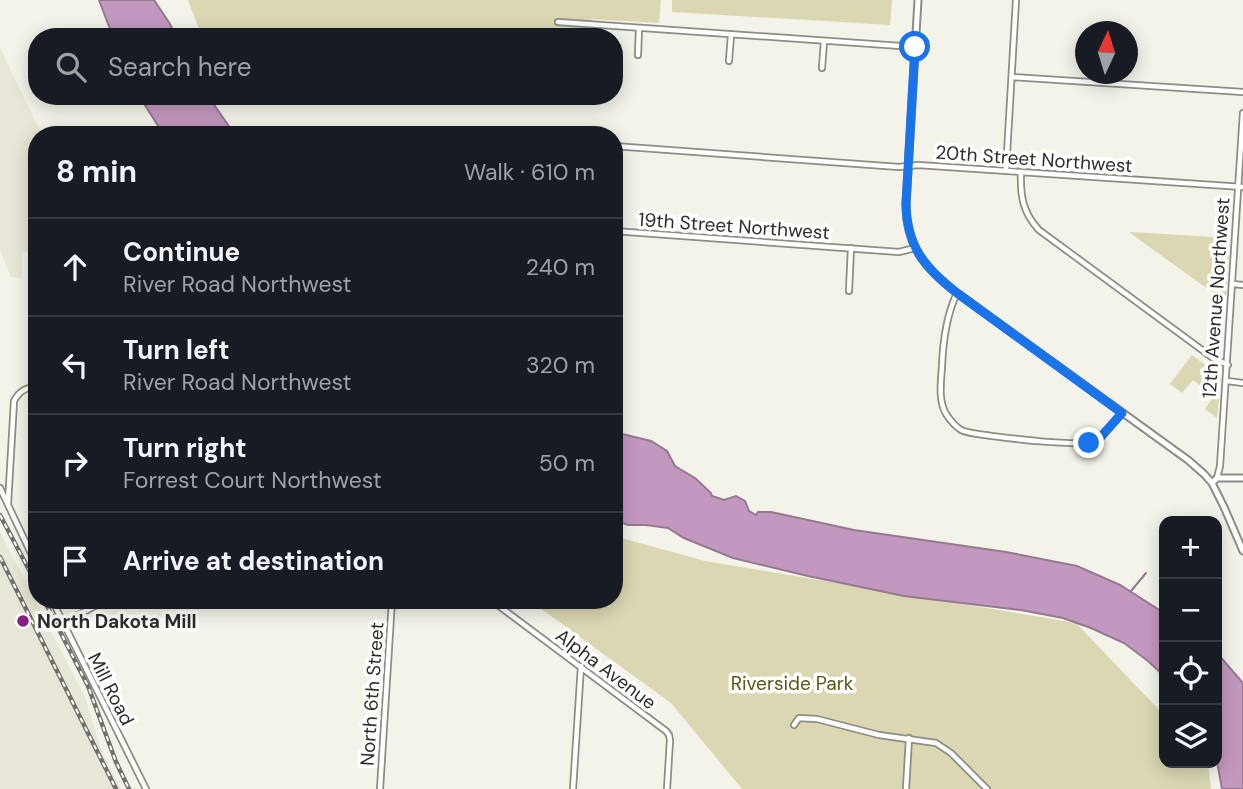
<!DOCTYPE html>
<meta charset="utf-8">
<style>
:root{--surface:#171b24;--page:#20242c;--text:#f1f3f6;--muted:#9ea1a6;--line:#363941}
body{margin:0;font-family:"DM Sans",sans-serif;background:var(--page);color:var(--text)}
.controls{position:absolute;right:21px;bottom:21px;display:grid;overflow:hidden;border-radius:14px;box-shadow:0 4px 18px #0003}
.controls button{width:63px;height:63px;display:grid;place-items:center;padding:0;border:0;border-bottom:2px solid var(--line);background:var(--surface);color:var(--text);font:35px sans-serif}
.compass{position:absolute;left:1075px;top:21px;width:63px;height:63px;border-radius:50%;background:var(--surface);box-shadow:0 4px 18px #0003;rotate:4deg}
.stop{position:absolute;width:21px;height:21px;margin:-16px;border:5px solid #1a73e8;border-radius:50%;background:#fff}
.stop.end{background:#1a73e8;border-color:#fff;box-shadow:0 2px 7px #0008}
.list{margin:0;padding:0;list-style:none}
h2{display:flex;justify-content:space-between;align-items:center;height:91px;margin:0;padding:0 28px;font-size:30px}
h2 small{font-size:23px;font-weight:400;color:var(--muted)}
.list li{display:grid;grid-template-columns:46px 1fr auto;gap:21px;align-items:center;box-sizing:border-box;height:98px;padding:0 28px;border-top:2px solid var(--line)}
.list b{display:block;font-size:26px;white-space:nowrap}
.list p{margin:0;font-size:23px;white-space:nowrap;color:var(--muted)}
.list em{font-size:23px;font-style:normal;color:var(--muted)}
.icon{flex:none;width:38px;height:38px;fill:none;stroke:currentColor;stroke-width:2;stroke-linecap:round;stroke-linejoin:round}
.map{position:relative;flex:none;width:1243px;height:789px;overflow:hidden}
.search{position:absolute;background:var(--surface);box-shadow:0 4px 18px #0003;left:28px;top:28px;width:595px;height:77px;display:flex;align-items:center;gap:18px;box-sizing:border-box;padding:0 24px;border-radius:28px;color:var(--muted);font-size:26px}
.panel{position:absolute;background:var(--surface);box-shadow:0 4px 18px #0003;left:28px;top:126px;width:595px;height:483px;border-radius:28px}
.map>svg:first-child{display:block}
.built{fill:#e8e6d6}
.green{fill:#dad7b2}
.water{fill:#c398bf;stroke:#967892;stroke-width:2}
.lines{fill:none;stroke-linecap:round;stroke-linejoin:round}
.stream{stroke:#967892;stroke-width:2}
.minor-casing{stroke:#8d8d85;stroke-width:8}
.tertiary-casing{stroke:#8d8d85;stroke-width:9}
.minor{stroke:#fff;stroke-width:4.5}
.tertiary{stroke:#fff;stroke-width:5}
.rail-casing{stroke:#71706b;stroke-width:4.5}
.rail{stroke:#fff;stroke-width:2;stroke-dasharray:5;stroke-linecap:butt}
.route{stroke:#1a73e8;stroke-width:9}
.poi-dot{fill:#871e84;stroke:#fff;stroke-width:2.5}
.labels{text-anchor:middle;dominant-baseline:central;stroke-width:7;stroke-linejoin:round;paint-order:stroke}
.street-label{font-size:19px;fill:#2d2d2a;stroke:#fff}
.poi-label{font-size:19px;font-weight:bold;fill:#2d2d2a;stroke:#fff;text-anchor:start}
.park-label{font-size:19px;fill:#5b5413;stroke:#fff}
</style>
<div class="map">
<svg width="1243" height="789" viewBox="0 0 1243 789">
<rect width="100%" height="100%" fill="#f4f3ea"/>
<path class="built" d="M0,48L42,135H37V253L22,252V278L11,277L0,250Z
M0,532L85,697L102,752L121,789H0Z"/>
<path class="green" d="M188,0H661L659,23L591,19L589,37H202Z
M672,0H892L890,25L672,12Z
M1131,232L1230,238L1226,299L1223,300L1130,233Z
M1192,355L1221,377L1217,418L1205,409L1214,396L1193,380L1182,393L1170,384Z
M614,536L705,561L1076,623L1164,715V763H1208L1211,789H742L671,703L529,600H614Z"/>
<path class="water" d="M99,0H154L170,24L176,37H113Z
M139,96H208L235,135H164Z
M614,432L651,441L667,451L675,466L695,478L711,493L712,496L724,500L736,496L745,501L749,511L756,515L758,512H771L854,530L1006,552L1077,566L1120,585L1164,613V676L1148,661L1124,643L1091,628L1063,618L1021,610L904,596L808,576L733,558L684,538L668,528L646,525H628L614,520Z
M1217,653L1243,683V789H1222L1217,762Z"/>
<g class="lines">
<path class="stream" d="M1131,591L1146,573"/>
<g class="minor-casing">
<path id="minor" d="M558,22L915,47
M638,55L639,28
M729,61L731,35
M822,68L824,41
M1012,77L1243,92
M614,146L899,167L918,165L1243,187
M1006,171L1016,0
M1021,172C1020,196 1023,213 1039,230L1213,358L1228,365
M614,231L899,252L915,248
M1233,284L1243,285
M849,291L851,248
M957,293C946,316 943,341 942,366C941,382 938,400 946,414C950,420 955,426 961,430C970,434 982,434 992,436C1024,440 1057,444 1089,443L1099,439L1122,413
M1227,381L1243,383
M1217,478L1220,466L1243,113
M0,488L37,566
M8,504L14,401C19,391 26,387 37,387
M52,600L146,789
M491,600L666,731L669,735L670,740L667,789
M62,623L107,600
M794,725L799,718L817,719L879,735L936,743L951,753L987,789
M380,789L392,600
M573,789L581,666
M906,789L909,738"/>
</g>
<g class="tertiary-casing">
<path id="tertiary" d="M918,0L906,204C906,247 925,268 957,293L1188,460L1204,474L1212,483L1224,507L1243,551
M1212,483L1217,478H1243"/>
</g>
<use href="#minor" class="minor"/>
<use href="#tertiary" class="tertiary"/>
<g class="rail-casing">
<path id="rail" d="M0,515L37,585
M0,557L116,789
M44,600L88,686L116,762L129,789"/>
</g>
<use href="#rail" class="rail"/>
</g>
<g class="lines">
<path class="route" d="M915,47L906,204C907,247 925,268 957,293L1122,413L1099,439L1089,443"/>
</g>
<circle class="poi-dot" cx="23" cy="621" r="7"/>
<g class="labels">
<g class="street-label">
<text transform="translate(1034 159) rotate(4)">20th Street Northwest</text>
<text transform="translate(734 226) rotate(4)">19th Street Northwest</text>
<text transform="translate(1216 298) rotate(-86)">12th Avenue Northwest</text>
<text transform="translate(606 669) rotate(37)">Alpha Avenue</text>
<text transform="translate(111 689) rotate(63)">Mill Road</text>
<text transform="translate(372 694) rotate(-86)">North 6th Street</text>
</g>
<g class="poi-label">
<text x="37" y="621">North Dakota Mill</text>
</g>
<g class="park-label">
<text x="792" y="683">Riverside Park</text>
</g>
</g>
</svg>
<div class="controls">
<button>+</button>
<button>−</button>
<button><svg class="icon" aria-label="locate" viewBox="0 0 24 24"><circle cx="12" cy="12" r="6"/><path d="M12 2v4M12 18v4M2 12h4M18 12h4"/></svg></button>
<button><svg class="icon" aria-label="layers" viewBox="0 0 24 24"><path d="M12 4l9 5-9 5-9-5zM3 14l9 5 9-5"/></svg></button>
</div>
<svg class="compass" viewBox="-18 -18 36 36"><path d="M0-13l5 13h-10z" fill="#e53935"/><path d="M0 13l5-13h-10z" fill="#9ea1a6"/></svg>
<div class="stop" style="left:915px;top:47px"></div>
<div class="stop end" style="left:1089px;top:443px"></div>
<div class="search"><svg class="icon" aria-label="search" viewBox="0 0 24 24"><circle cx="10" cy="10" r="6"/><path d="M15 15l6 6"/></svg>Search here</div>
<section class="panel">
<h2>8 min<small>Walk · 610 m</small></h2>
<ul class="list">
<li><svg class="icon" aria-label="ahead" viewBox="0 0 24 24"><path d="M12 20V5M6 11l6-6 6 6"/></svg><div><b>Continue</b><p>River Road Northwest</p></div><em>240 m</em></li>
<li><svg class="icon" aria-label="left" viewBox="0 0 24 24"><path d="M17 20v-9H6M10 6l-5 5 5 5"/></svg><div><b>Turn left</b><p>River Road Northwest</p></div><em>320 m</em></li>
<li><svg class="icon" aria-label="right" viewBox="0 0 24 24"><path d="M7 20v-9h11M14 6l5 5-5 5"/></svg><div><b>Turn right</b><p>Forrest Court Northwest</p></div><em>50 m</em></li>
<li><svg class="icon" aria-label="arrive" viewBox="0 0 24 24"><path d="M6 21V4h12l-3 4 3 4H6"/></svg><div><b>Arrive at destination</b></div></li>
</ul>
</section>
</div>
